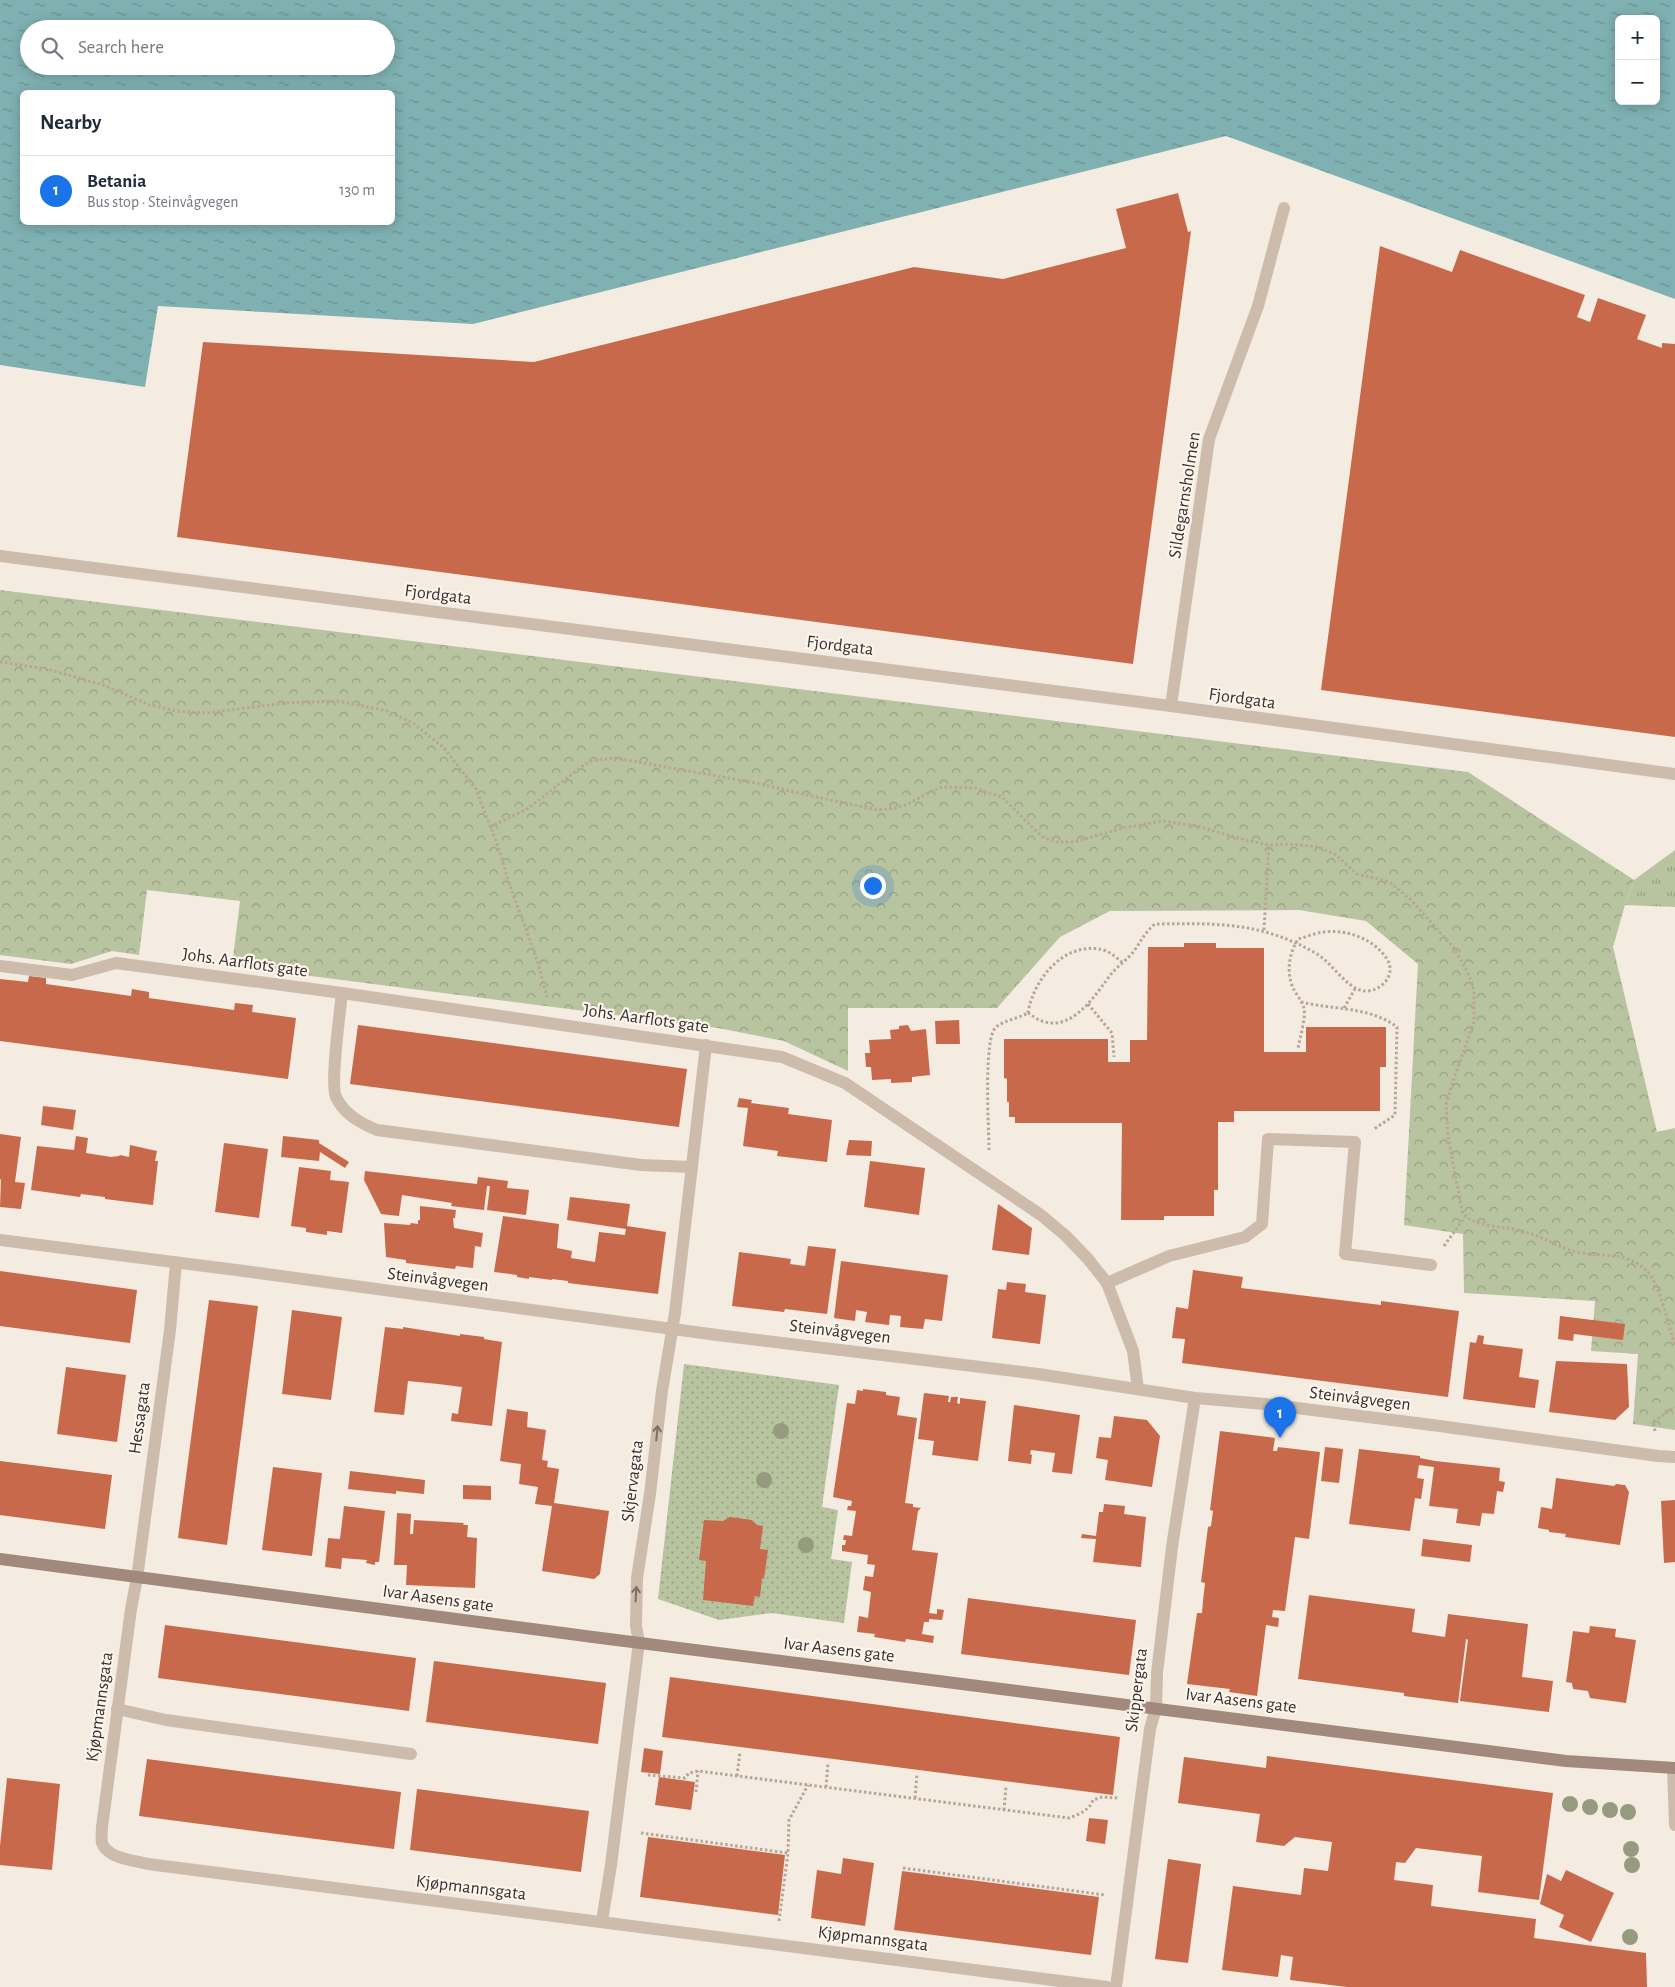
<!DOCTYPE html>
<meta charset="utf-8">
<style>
:root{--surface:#fff;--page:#f6f6f7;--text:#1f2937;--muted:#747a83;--line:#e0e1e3;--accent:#1a73e8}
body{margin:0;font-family:"Alegreya Sans",sans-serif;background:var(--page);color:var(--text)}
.controls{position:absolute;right:15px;top:15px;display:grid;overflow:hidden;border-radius:8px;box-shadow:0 2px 12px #0003}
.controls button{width:45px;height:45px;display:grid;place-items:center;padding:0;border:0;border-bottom:1px solid var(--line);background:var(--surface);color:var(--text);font:25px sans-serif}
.you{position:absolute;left:872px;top:885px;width:18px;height:18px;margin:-12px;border:4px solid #fff;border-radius:50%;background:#1a73e8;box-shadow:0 0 0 8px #1a73e833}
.badge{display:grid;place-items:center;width:32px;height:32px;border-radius:50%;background:var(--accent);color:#fff;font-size:16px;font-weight:700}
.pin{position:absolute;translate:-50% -41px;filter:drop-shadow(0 1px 2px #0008)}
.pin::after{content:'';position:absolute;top:26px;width:18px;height:15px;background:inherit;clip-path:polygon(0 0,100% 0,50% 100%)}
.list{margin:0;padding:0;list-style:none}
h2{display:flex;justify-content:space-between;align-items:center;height:65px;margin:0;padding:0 20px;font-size:21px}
h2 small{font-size:16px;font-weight:400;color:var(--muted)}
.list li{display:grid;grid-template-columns:32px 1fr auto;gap:15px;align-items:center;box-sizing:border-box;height:70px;padding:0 20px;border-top:1px solid var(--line)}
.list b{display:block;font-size:19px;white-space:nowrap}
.list p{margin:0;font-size:16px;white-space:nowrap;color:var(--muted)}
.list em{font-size:16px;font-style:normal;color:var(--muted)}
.icon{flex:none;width:28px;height:28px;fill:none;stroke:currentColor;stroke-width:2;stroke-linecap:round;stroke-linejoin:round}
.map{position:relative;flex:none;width:1675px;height:1987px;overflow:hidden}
.search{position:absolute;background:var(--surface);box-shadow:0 2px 12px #0003;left:20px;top:20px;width:375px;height:55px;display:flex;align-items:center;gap:12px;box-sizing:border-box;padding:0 18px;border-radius:28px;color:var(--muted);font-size:19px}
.panel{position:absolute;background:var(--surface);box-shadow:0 2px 12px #0003;left:20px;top:90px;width:375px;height:135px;border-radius:8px}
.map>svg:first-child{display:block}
.grass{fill:url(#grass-tufts)}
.park{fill:url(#park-crowns)}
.garden{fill:url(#garden-dots)}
.water{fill:url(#water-ripples);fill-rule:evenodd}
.building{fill:#c8694b}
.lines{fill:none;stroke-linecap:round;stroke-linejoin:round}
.path{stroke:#b9a596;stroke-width:3;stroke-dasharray:2.5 2.5;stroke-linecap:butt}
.lane{stroke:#cdbbac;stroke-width:12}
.street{stroke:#cdbbac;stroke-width:12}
.secondary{stroke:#a18a7d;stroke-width:12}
.tree{fill:#969b7f}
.oneway{stroke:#7d6f65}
.labels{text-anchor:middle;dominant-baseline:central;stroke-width:4.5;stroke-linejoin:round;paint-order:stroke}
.street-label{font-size:18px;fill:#3b302b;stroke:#fbf5ee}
</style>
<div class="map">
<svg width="1675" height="1987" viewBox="0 0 1675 1987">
<defs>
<pattern id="grass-tufts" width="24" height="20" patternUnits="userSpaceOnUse" patternTransform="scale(1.25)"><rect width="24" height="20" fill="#b8c4a0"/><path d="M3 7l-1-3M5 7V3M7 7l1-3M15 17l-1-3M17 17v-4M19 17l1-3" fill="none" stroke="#97a083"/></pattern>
<pattern id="park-crowns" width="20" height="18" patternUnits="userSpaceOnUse" patternTransform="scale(1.25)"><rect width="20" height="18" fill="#b8c4a0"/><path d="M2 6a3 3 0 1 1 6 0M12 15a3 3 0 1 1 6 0" fill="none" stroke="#97a083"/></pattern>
<pattern id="garden-dots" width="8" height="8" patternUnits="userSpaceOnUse" patternTransform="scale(1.25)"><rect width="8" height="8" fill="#b8c4a0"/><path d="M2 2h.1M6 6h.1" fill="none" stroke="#97a083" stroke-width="1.8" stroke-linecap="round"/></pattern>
<pattern id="water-ripples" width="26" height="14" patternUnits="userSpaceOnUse" patternTransform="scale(1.25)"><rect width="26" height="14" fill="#7fb0b2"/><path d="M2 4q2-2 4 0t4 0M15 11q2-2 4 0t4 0" fill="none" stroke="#699091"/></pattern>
</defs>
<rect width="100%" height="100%" fill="#f4ebe1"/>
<path class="grass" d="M1675,850V907L1625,905L1634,880Z"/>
<path class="park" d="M0,590L1468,772L1634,880L1625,905L1613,947L1657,1132L1675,1128V1430L1633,1424L1638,1354L1591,1351L1595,1301L1464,1293L1463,1234L1404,1225L1418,964L1366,921L1299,910L1110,911L1060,937L997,1008H848V1071L784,1041L718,1028L232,966L240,901L147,890L139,955L112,951L71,964L0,955Z"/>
<path class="garden" d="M684,1364L839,1385L822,1507L838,1510L831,1559L852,1562L844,1623L772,1613L719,1620L658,1599Z"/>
<path class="water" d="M0,0H1675V299L1226,136L473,324L158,306L145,387L0,365ZM1619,19H1656V101H1619ZM29,29H386V66H29ZM22,92H392V222H22Z"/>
<path class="building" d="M1178,193L1188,232L1191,231L1133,664L177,537L203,342L534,362L914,267L1003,279L1126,248L1116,209Z
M1380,246L1452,272L1460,250L1585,295L1577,317L1590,322L1598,298L1646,315L1637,339L1662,348V343L1675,344V737L1321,690Z
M1184,943H1216V948H1264V1052H1306V1027H1386V1067H1380V1111H1234V1122H1218V1190H1214V1216H1164V1220H1121L1122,1123H1015V1117H1009V1102H1007V1079L1004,1078V1039H1108V1062H1130V1040H1147L1148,947H1184Z
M29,976L46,978V984L131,996L132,989L149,992V998L234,1010L235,1003L253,1005L252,1012L296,1018L288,1079L0,1041V979L28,982Z
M959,1020L960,1044H936L935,1021Z
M358,1025L687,1069L679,1127L350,1084Z
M908,1025L911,1031L926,1029L930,1075L912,1077V1082L891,1083V1079L872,1080L871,1067H866L865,1053H870L869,1040L891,1039L890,1030L899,1029V1026Z
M739,1098L752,1100L751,1103L789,1108L788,1114L832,1120L827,1162L777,1156L778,1151L743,1146L748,1108L737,1107Z
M43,1106L76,1110L73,1130L41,1125Z
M0,1134L21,1137L15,1182L25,1183L21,1209L0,1207L1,1180L0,1179Z
M76,1136L88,1138L86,1153L111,1157L119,1156L120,1155L129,1157L130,1145L157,1151L155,1161H158L153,1205L105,1199V1197L81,1194L80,1197L31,1190L37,1146L74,1150Z
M283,1136L319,1140V1143L349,1162L345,1168L320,1152L319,1161L281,1157Z
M849,1140L872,1141L871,1156L846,1155Z
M224,1143L268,1149L259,1218L215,1212Z
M870,1161L925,1168L919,1215L864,1207Z
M299,1167L331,1171L330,1180L349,1182L342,1233L327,1231V1235L306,1232V1228L291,1226Z
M365,1171L477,1184L478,1177L508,1181L507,1188L529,1190L526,1215L487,1210L490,1186H487L484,1210L451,1206L452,1203L402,1195L399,1216L381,1214L364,1180Z
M570,1197L630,1204L627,1226L666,1232L658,1294L568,1283V1281L552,1279V1280L529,1277V1279L517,1277V1275L494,1272L503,1216L559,1224L557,1248L572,1251L571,1258L595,1262L599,1232L625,1235L626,1229L567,1220Z
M998,1204L1032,1228L1029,1255L992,1250Z
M420,1206L456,1210L455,1218H453L454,1228L483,1233L481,1247L475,1246L473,1268L456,1266L455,1269L406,1263V1260L386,1257L384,1223L410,1225L411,1223L418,1224V1220H420Z
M808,1246L836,1249L827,1314L785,1309L784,1312L732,1306L739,1252L791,1259L790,1264L805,1266Z
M841,1261L948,1275L942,1321L925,1319L923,1329L900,1327L901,1316L890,1315L889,1325L865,1322L867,1312L856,1310L855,1321L834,1318Z
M1193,1270L1243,1277L1241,1288L1381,1305V1301L1459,1311L1448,1397L1182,1363L1185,1339L1172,1338L1176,1307L1188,1309Z
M0,1271L137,1290L130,1343L0,1326Z
M1007,1282L1026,1284L1025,1292L1046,1295L1040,1344L992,1338L998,1289L1006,1290Z
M209,1300L258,1306L227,1545L178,1538Z
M292,1310L342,1317L331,1400L282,1394Z
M1560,1316L1625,1324L1623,1340L1574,1334L1573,1341L1558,1339Z
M385,1327L403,1329V1327L460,1336V1334L484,1337V1339L502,1342L492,1426L451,1421L452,1413L458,1414L462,1387L438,1384L408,1381L404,1415L374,1412Z
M1478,1335L1484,1336L1483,1344L1523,1349L1519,1377L1539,1380L1535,1408L1463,1399L1470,1342L1476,1343Z
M1556,1361L1627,1364L1629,1407L1615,1420L1549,1412Z
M66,1367L126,1375L117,1442L57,1434Z
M863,1389L886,1392V1395L900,1397L897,1415L917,1418L905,1503L913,1504V1507L921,1508L918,1511L912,1550L938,1553L929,1613L937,1614V1609L944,1610L942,1620L929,1619V1622H924L922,1634L934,1636L933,1643L906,1639L905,1642L874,1637L875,1634L857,1632L859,1616L868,1618L871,1592L863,1590L865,1576L873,1577L875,1565L867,1564L868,1555L842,1551V1545H845L846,1540H843L844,1535L852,1536L856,1511L847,1510L848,1506H851L852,1501L833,1497L847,1403L855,1404L857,1390L863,1391Z
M924,1393L949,1396L948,1402H950L951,1397H958L957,1403L960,1404V1398L986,1401L978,1461L932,1455L934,1441L918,1439Z
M1014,1405L1080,1415L1072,1474L1052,1472L1055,1453L1031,1450L1030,1454L1032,1455L1031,1464L1008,1461Z
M507,1409L528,1412L527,1427L546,1430L542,1460L548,1461L547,1467L559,1469L554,1503L609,1511L600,1574L594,1579L542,1571L552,1506L535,1504L538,1487L519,1484L521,1464L500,1461Z
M1114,1416L1147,1420L1160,1436L1152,1487L1105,1480L1108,1460L1096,1458L1099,1437L1111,1438Z
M1220,1431L1275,1438L1273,1451H1277L1278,1447L1320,1452L1309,1539L1295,1537L1285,1611L1273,1610L1272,1617L1279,1618L1278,1627L1266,1625L1257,1696L1229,1692L1230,1689L1187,1684L1197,1613H1202L1203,1601L1205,1583L1201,1582L1208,1527L1211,1526L1213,1511L1210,1510Z
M1325,1447L1343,1449L1339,1483L1321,1481Z
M1359,1449L1420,1456V1458L1435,1461L1500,1468L1499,1481L1505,1482L1503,1492L1497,1491L1494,1514L1482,1513L1480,1526L1456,1523L1458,1509L1429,1506L1434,1467L1419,1465L1417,1478L1424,1479L1421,1499L1415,1498L1410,1531L1349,1524Z
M0,1461L112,1475L105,1529L0,1515Z
M273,1467L322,1473L312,1556L262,1550Z
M350,1471L425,1480L424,1494L396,1491V1494L348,1489Z
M1556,1478L1614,1486L1616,1484L1625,1485L1629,1492L1620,1545L1565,1537L1566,1534L1549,1532V1530L1538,1528L1541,1507L1552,1509Z
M463,1485L491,1486V1500L463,1499Z
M1675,1500V1562L1664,1563L1661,1501Z
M1104,1504L1125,1506L1124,1514L1146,1517L1141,1567L1093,1562L1096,1539L1081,1538L1082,1534L1096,1536L1099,1512H1103Z
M344,1506L385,1511L379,1562H375V1565L366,1563L367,1560L342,1558L341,1569L325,1567L328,1538L340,1539Z
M397,1513L411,1514L410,1534H413L414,1520L464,1523L463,1525H468L467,1537L477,1538L475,1588L406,1585L407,1565H394Z
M730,1517L752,1520L757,1525L763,1526L760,1549L768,1550L764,1579L762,1578L760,1597L755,1596L753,1606L703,1600L706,1561L699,1560L704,1520L723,1521Z
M1423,1539L1472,1545L1470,1562L1421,1556Z
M1309,1595L1415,1609L1412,1632L1445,1637L1448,1614L1528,1624L1522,1677L1553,1681L1549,1712L1460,1701L1468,1640L1466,1639L1458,1703L1404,1696V1693L1298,1679Z
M968,1598L1136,1620L1129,1675L961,1654Z
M165,1625L416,1658L409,1711L158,1678Z
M1590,1626L1616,1629L1615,1637L1636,1640L1626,1703L1590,1698L1588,1691L1573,1689L1572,1683L1566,1682L1573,1631L1589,1633Z
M434,1661L606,1683L598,1744L426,1722Z
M670,1677L1120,1737L1113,1795L662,1737Z
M644,1748L663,1751L660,1774L641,1772Z
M1267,1756L1553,1793L1539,1900L1478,1892L1482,1856L1416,1848L1405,1863L1396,1862L1394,1880L1433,1885L1431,1906L1536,1919L1534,1938L1646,1953L1647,1987H1347L1290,1980L1293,1957L1281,1955L1278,1977L1222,1970L1233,1886L1301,1895L1304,1868L1328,1871L1332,1842L1295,1837L1284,1846L1256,1842L1260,1814L1178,1803L1184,1757L1266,1768Z
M147,1759L401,1792L394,1849L139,1816Z
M659,1777L695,1782L691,1810L655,1805Z
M7,1778L60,1784L52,1870L0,1865V1846Z
M417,1789L589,1811L581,1872L410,1850Z
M1089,1818L1108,1820L1105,1844L1086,1841Z
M648,1837L785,1855L778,1915L640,1897Z
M843,1858L874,1863L865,1926L811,1918L817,1870L841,1874Z
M1168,1859L1201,1864L1188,1963L1155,1959Z
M1566,1870L1614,1893L1591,1942L1559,1927L1564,1915L1540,1904L1547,1874L1561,1881Z
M902,1871L1099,1897L1091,1955L894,1930Z"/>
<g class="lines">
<path class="path" d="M0,662L47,669L103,685L150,705L176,711L207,713L284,703L338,701L387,711L413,723L444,748L476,789L499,849L508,880L538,963L547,997
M490,827L527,809L584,765L593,760L616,758L756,783L807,795L878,810L895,808L906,805L932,791L943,787L975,788L1002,797L1035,830L1043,837L1056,842H1074L1123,828L1162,821L1197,826L1245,840L1269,845L1289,844L1319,847L1336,855L1357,874L1383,880L1392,884L1411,900L1454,948L1469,975L1474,991V1022L1451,1087L1446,1105L1448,1136L1462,1211C1470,1227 1501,1226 1518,1230C1540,1234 1560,1250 1582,1253C1607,1257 1627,1252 1647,1271C1660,1284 1669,1327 1675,1346
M1264,930L1269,845
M1301,1002C1333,1010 1369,1006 1397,1027L1395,1115L1374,1129
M1088,1004L1112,1033L1114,1057
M1344,1008L1355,989
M1028,1013C1033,1016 1039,1021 1045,1022C1075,1030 1097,992 1112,973C1119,965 1128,959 1134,951C1141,941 1146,931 1155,924C1216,923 1263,922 1317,954C1332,963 1347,989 1364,991C1381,992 1397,975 1387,959C1374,939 1347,929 1324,932C1315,933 1306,937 1298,939C1289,954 1286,971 1293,988C1296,994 1303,1002 1304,1009C1306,1017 1300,1038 1298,1048
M1028,1013C1033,981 1062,943 1099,949C1108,950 1116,957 1123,963
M989,1150C989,1129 983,1038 996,1027C1005,1020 1017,1019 1028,1013
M1444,1246L1465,1217
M1655,1431L1653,1422L1675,1407
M648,1775L685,1778L689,1773L698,1771L1069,1818C1079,1814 1089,1811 1093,1800L1102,1797L1118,1798
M737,1776L740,1752
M826,1787L828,1763
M696,1792L698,1771
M915,1798L917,1774
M1004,1810L1006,1786
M641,1833L788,1853
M903,1868L1105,1895
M779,1921L788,1853L789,1820L808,1785"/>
<path class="lane" d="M1171,706L1209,439L1258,306L1284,208
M342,993C340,1012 330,1084 336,1097C344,1114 360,1123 377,1130L641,1165L692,1167
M1107,1283L1169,1256L1245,1237L1262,1224L1268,1139L1355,1142L1345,1254L1431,1265
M117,1709L166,1720L411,1754"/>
<path class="street" d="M0,556L1171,706L1675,774
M0,966L72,975L116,963L342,993L782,1057L845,1083L1041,1215L1066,1236L1088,1259L1107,1283L1133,1351L1138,1389
M0,1240L244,1271L717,1335L1038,1374L1195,1398L1265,1404L1432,1425L1658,1456L1675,1457
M176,1263L170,1330L137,1578L131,1609L102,1827C102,1831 101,1838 102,1843C108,1859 134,1860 148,1864L1107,1987
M1673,1768L1675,1825
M602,1921L611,1865L639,1642L636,1626L637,1578L650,1494L662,1391L675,1313L706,1045
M1116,1987L1150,1729L1156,1708L1157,1673L1172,1547L1195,1398"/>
<path class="secondary" d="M0,1559L593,1637L1566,1761L1675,1768"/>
</g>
<g class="tree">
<circle cx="781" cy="1431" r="8"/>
<circle cx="764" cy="1480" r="8"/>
<circle cx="806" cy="1545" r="8"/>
<circle cx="1570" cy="1804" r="8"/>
<circle cx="1590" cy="1807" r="8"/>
<circle cx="1610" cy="1810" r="8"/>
<circle cx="1628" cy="1812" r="8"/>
<circle cx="1631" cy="1849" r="8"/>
<circle cx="1632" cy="1865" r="8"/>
<circle cx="1630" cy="1937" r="8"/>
</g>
<defs><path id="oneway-shaft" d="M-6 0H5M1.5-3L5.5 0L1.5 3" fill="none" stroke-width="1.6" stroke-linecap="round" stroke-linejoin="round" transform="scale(1.25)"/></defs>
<g class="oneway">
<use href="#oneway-shaft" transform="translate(657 1433) rotate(-84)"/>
<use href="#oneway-shaft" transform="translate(636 1594) rotate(-87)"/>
</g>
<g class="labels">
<g class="street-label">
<text transform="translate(1185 495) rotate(-81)">Sildegarnsholmen</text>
<text transform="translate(438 595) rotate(7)">Fjordgata</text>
<text transform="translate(840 646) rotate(7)">Fjordgata</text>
<text transform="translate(1242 699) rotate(8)">Fjordgata</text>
<text transform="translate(245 963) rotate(8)">Johs. Aarflots gate</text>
<text transform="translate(646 1019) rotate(8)">Johs. Aarflots gate</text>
<text transform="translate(438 1280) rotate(7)">Steinvågvegen</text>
<text transform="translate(840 1332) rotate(7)">Steinvågvegen</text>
<text transform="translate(1360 1399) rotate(7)">Steinvågvegen</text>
<text transform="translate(140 1418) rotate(-82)">Hessagata</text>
<text transform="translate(633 1481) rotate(-83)">Skjervagata</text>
<text transform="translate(438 1599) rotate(8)">Ivar Aasens gate</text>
<text transform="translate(839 1650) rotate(7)">Ivar Aasens gate</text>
<text transform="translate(1137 1690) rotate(-83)">Skippergata</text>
<text transform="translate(1241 1701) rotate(7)">Ivar Aasens gate</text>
<text transform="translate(100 1707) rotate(-82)">Kjøpmannsgata</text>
<text transform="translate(471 1888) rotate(7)">Kjøpmannsgata</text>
<text transform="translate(873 1939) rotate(7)">Kjøpmannsgata</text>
</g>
</g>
</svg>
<div class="controls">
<button>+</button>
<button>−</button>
</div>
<div class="you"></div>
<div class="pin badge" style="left:1280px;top:1438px">1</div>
<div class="search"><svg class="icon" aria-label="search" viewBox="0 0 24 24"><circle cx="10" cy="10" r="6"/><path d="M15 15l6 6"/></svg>Search here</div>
<section class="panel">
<h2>Nearby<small></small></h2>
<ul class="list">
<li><span class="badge">1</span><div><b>Betania</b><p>Bus stop · Steinvågvegen</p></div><em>130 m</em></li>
</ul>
</section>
</div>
